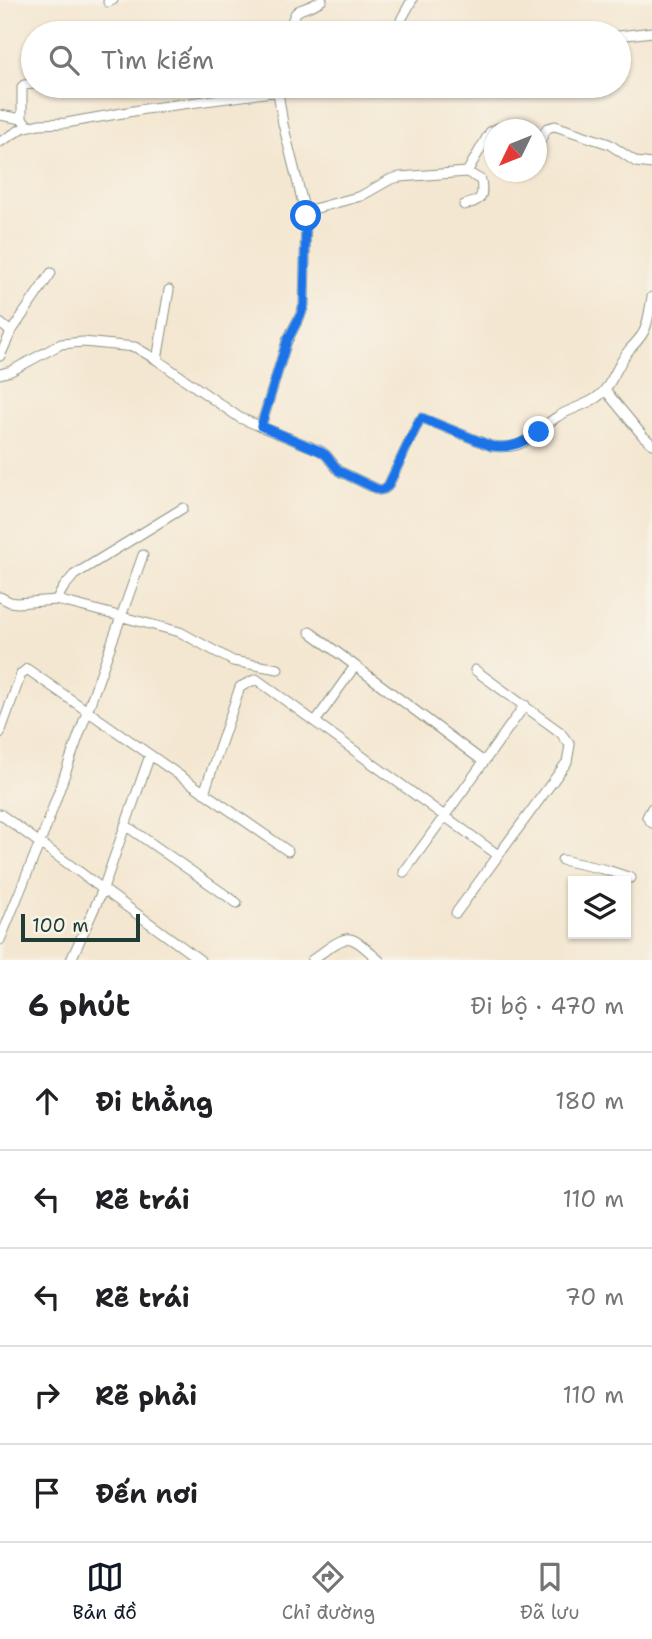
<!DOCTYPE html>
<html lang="vi">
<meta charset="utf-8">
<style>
:root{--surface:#fff;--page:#f6f6f6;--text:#202124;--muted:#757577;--line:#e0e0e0;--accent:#111827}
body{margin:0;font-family:"Shantell Sans",sans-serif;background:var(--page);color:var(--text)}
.controls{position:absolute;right:21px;bottom:21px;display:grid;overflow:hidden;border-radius:0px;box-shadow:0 2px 5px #0004}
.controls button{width:63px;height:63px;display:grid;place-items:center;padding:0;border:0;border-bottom:2px solid var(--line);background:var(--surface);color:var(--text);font:35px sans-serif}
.compass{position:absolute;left:484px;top:119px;width:63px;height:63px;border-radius:50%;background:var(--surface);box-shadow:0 2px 5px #0004;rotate:227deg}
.scale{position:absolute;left:21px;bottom:18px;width:119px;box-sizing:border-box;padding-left:7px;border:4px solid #1f3d34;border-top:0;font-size:19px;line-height:24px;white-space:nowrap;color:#1f3d34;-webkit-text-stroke:5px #f7f3e8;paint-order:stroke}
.stop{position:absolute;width:21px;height:21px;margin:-16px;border:5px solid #1a73e8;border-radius:50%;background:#fff}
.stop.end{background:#1a73e8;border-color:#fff;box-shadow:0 2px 7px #0008}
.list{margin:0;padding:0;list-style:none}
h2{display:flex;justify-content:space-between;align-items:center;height:91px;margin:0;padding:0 28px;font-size:30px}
h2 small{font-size:23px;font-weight:400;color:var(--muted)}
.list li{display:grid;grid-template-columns:46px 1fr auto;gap:21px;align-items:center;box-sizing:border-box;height:98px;padding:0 28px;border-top:2px solid var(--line)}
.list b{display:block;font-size:26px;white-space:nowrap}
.list em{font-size:23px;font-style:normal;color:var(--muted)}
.icon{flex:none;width:38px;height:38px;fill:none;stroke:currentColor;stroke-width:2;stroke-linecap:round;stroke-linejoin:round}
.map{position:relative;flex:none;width:652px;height:960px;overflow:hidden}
.search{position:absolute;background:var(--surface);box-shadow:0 2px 5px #0004;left:21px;right:21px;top:21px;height:77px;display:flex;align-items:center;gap:18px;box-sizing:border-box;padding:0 24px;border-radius:38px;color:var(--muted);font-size:26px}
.sheet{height:581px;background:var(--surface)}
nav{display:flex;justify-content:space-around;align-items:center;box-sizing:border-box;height:98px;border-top:2px solid var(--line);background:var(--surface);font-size:19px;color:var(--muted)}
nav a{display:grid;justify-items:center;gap:4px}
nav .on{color:var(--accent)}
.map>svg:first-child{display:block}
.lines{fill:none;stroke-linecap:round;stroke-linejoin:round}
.minor-casing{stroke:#8a9282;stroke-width:11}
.minor{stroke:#fff;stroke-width:9}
.route{stroke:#1a73e8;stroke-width:9}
</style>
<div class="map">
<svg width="652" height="960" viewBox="0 0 652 960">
<rect width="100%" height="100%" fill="#f7f3e8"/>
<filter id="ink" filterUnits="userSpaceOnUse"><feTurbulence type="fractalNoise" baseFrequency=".0143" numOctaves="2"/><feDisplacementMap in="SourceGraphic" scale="14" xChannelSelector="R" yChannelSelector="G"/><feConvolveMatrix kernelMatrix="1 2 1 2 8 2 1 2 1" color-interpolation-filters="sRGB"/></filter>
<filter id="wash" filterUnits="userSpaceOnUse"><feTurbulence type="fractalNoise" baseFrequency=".00686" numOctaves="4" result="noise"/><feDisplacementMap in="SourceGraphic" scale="28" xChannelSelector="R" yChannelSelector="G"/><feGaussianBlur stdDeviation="1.57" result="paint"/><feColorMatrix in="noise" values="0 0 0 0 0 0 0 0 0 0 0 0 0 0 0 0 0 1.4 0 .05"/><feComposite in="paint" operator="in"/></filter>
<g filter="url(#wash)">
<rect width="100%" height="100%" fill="#f4e7d1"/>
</g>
<g filter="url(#ink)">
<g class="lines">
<g class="minor-casing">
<path id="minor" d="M108,2L113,0
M289,33C297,0 297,16 322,0
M397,33L402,18L412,0
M405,33H422
M619,36L652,32
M0,115L22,119L25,122
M22,119V87L24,85L33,84
M536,141H540L547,128L555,126L609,144L636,162L652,164
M0,142L23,128L39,124L66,123L145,109L280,91L297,86
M464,205C481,200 484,199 481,180L467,172L490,132L498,128L505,130
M306,211L361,196L391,179L400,177L467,172
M0,323L11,332
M0,356L11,332L51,273
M157,360L169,290
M0,374L11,371L61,344L83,342L135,347L157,360L240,418L321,451L326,455L339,471L379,490L384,489L388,486L419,421L422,418L491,446C528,451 531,433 557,417C569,409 584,406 596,398C612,387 617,364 629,350C635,343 642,337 645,329C649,319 650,307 652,297
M605,390L643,436L652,444
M261,426L287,341L301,314L304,305L306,216L283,124L278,92
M0,597L10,602L17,603L56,600L65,602L180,632L233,661L278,669
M56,600L64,587L74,575L183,508
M310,632L484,762
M315,722L355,666
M0,733L21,674L27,669L288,851
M204,793L240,687L256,679L498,855
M652,808L647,817L652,823
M0,814L200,960
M125,825L237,903
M562,860L607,870L631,878
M404,872L525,705
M456,913L567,762L570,745L560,732L475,670
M0,940L45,830L143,555
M71,960L103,889L150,755
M312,960C321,954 341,936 351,939C361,942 371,954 379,960"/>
</g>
<use href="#minor" class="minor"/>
</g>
</g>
<g class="lines" filter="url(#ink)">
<path class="route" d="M306,216L304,305L301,314L287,341L261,426L320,451L326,455L339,471L379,490L384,489L388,486L419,421L422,418L491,446C511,449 523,443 539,432"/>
</g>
</svg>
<div class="controls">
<button><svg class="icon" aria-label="layers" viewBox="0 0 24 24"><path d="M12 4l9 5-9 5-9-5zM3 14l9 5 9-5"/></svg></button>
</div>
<svg class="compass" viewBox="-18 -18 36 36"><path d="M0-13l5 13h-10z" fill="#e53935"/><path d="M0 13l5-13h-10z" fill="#757577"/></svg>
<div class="scale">100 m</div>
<div class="stop" style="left:306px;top:216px"></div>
<div class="stop end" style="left:539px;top:432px"></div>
<div class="search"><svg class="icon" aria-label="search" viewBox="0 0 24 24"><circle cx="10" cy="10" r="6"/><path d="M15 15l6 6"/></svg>Tìm kiếm</div>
</div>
<section class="sheet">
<h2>6 phút<small>Đi bộ · 470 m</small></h2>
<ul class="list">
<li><svg class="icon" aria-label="ahead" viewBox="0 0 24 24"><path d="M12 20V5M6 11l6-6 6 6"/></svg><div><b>Đi thẳng</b></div><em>180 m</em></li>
<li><svg class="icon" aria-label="left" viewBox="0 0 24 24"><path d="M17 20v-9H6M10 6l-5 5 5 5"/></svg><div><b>Rẽ trái</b></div><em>110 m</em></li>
<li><svg class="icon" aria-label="left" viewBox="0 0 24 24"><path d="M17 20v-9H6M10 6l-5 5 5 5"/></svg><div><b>Rẽ trái</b></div><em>70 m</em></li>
<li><svg class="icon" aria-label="right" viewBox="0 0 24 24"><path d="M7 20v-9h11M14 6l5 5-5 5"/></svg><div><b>Rẽ phải</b></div><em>110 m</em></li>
<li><svg class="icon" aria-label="arrive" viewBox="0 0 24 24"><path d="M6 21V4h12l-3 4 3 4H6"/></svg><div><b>Đến nơi</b></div></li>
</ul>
</section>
<nav>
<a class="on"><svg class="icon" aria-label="map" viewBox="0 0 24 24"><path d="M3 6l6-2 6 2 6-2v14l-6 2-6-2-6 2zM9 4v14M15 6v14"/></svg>Bản đồ</a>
<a><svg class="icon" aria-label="directions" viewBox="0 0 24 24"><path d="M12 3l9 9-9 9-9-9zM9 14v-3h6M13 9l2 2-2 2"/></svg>Chỉ đường</a>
<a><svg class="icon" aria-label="saved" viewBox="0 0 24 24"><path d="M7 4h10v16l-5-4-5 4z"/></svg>Đã lưu</a>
</nav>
